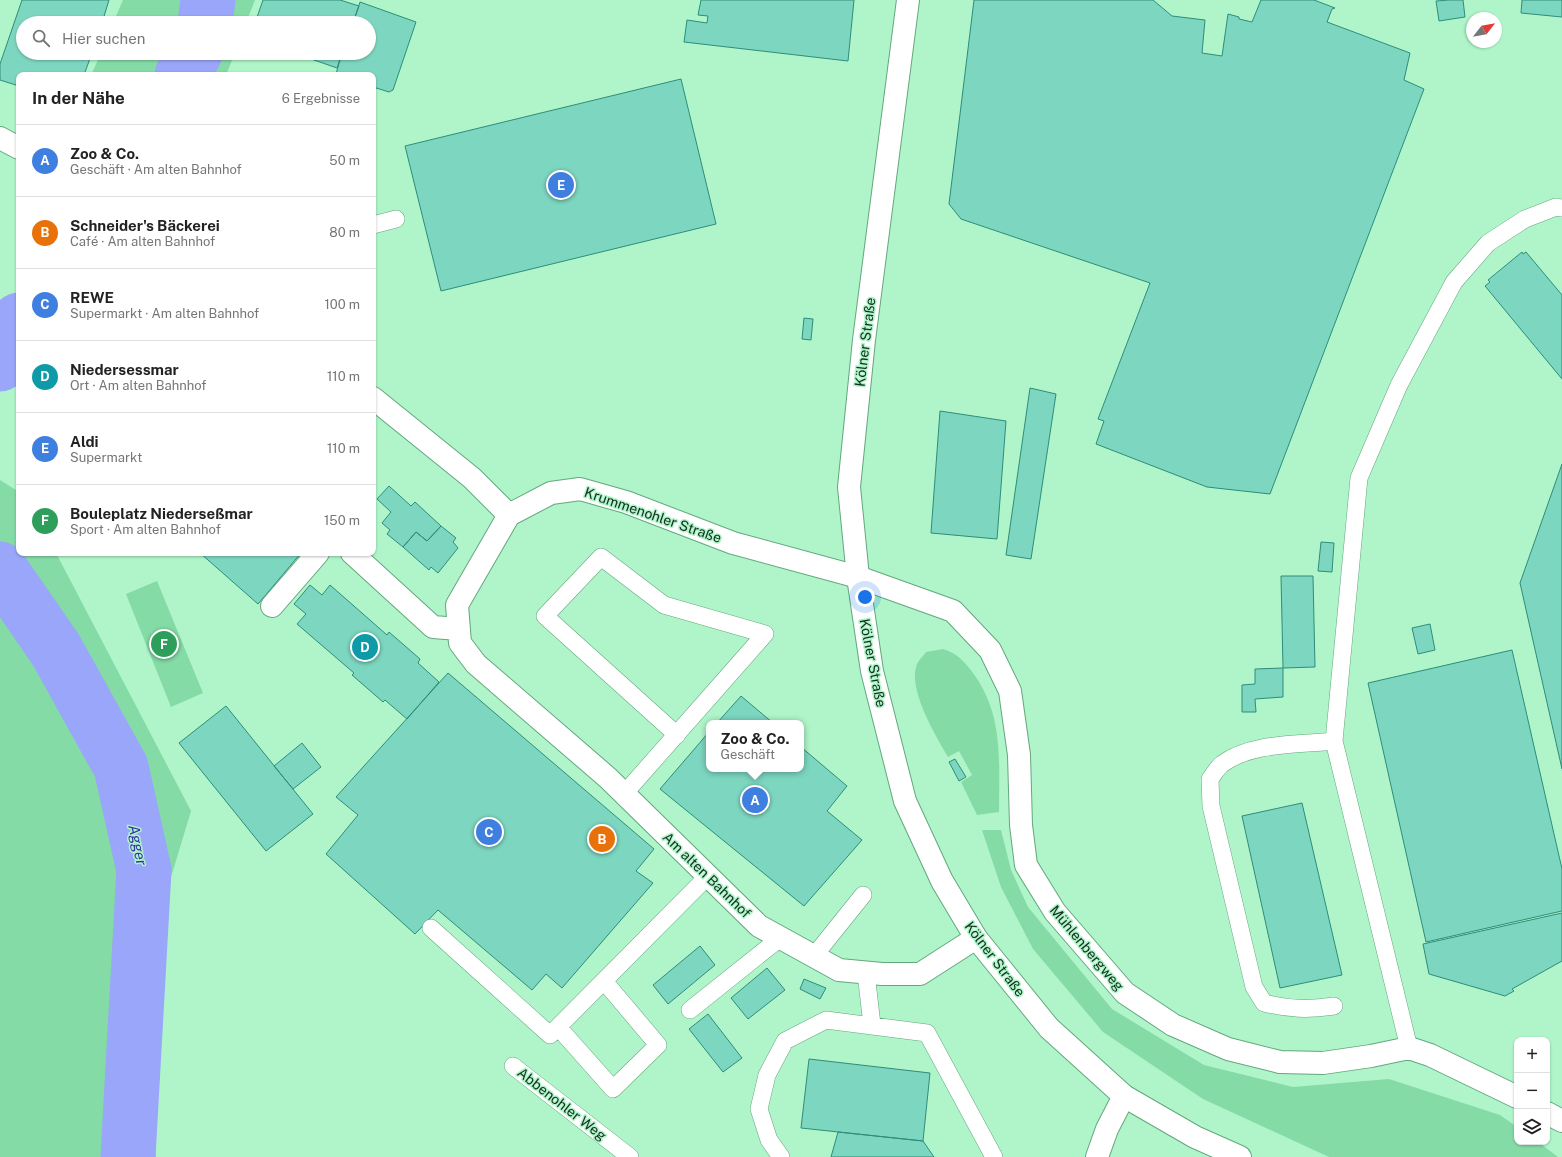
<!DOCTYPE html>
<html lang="de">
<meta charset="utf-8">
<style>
:root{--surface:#fff;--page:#f2f2f2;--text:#222;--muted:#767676;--line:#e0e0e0;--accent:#0f766e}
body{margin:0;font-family:"Public Sans",sans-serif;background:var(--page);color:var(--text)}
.controls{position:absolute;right:12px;bottom:12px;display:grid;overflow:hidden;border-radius:8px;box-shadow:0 1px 3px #0004}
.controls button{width:36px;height:36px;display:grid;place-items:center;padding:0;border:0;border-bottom:1px solid var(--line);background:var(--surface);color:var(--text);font:20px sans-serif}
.compass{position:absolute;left:1466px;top:12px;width:36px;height:36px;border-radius:50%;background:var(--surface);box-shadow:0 1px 3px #0004;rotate:59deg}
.you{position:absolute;left:865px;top:597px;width:14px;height:14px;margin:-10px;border:3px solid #fff;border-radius:50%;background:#1a73e8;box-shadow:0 0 0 6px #1a73e833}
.badge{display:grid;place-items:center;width:26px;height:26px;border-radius:50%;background:var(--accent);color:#fff;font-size:13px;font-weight:700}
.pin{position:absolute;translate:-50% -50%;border:2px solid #fff;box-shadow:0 1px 4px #0006}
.popup{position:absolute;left:706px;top:720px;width:98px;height:52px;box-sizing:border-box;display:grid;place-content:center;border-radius:8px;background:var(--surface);filter:drop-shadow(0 1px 3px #0005);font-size:13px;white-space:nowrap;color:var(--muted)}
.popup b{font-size:15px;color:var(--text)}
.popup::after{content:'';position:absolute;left:50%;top:100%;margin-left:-8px;border:8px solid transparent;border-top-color:var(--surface)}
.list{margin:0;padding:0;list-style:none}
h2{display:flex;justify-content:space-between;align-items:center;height:52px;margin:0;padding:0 16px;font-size:17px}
h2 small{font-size:13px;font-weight:400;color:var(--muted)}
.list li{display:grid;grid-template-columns:26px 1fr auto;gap:12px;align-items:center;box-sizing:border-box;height:72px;padding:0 16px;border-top:1px solid var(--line)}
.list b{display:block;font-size:15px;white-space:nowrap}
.list p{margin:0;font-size:13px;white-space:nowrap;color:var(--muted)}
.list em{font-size:13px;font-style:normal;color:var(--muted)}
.icon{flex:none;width:22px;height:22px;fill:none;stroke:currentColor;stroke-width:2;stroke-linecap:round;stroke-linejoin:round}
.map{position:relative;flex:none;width:1562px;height:1157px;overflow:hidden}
.search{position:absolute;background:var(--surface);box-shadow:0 1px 3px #0004;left:16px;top:16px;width:360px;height:44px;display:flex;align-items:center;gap:10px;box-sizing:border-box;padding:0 14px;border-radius:22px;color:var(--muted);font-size:15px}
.panel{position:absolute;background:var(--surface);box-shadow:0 1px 3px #0004;left:16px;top:72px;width:360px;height:484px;border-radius:8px}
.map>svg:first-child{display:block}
.green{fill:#84dba6}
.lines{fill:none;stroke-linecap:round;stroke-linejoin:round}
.river{stroke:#99a6f9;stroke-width:55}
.building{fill:#7cd6c0;stroke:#2e8d79}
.lane-casing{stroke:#64a77e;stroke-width:18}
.street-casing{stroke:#64a77e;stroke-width:24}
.secondary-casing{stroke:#64a77e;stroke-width:24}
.primary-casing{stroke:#64a77e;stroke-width:24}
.lane{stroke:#fff;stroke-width:17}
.street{stroke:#fff;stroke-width:22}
.secondary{stroke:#fff;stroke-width:22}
.primary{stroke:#fff;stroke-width:22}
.labels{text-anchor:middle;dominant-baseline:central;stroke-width:3;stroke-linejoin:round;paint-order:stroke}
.street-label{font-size:14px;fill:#132f1f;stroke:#aff5c9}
.water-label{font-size:15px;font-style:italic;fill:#3530a4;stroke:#aff5c9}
</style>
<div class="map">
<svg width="1562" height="1157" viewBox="0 0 1562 1157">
<rect width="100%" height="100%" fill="#aff5c9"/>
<path class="green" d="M123,0H255L246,23H113Z
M101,53H235L226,75H91Z
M0,480L19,492V553H56L191,811L162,907L150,995L156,1157H0Z
M157,581L203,693L171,707L126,594Z
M943,649C957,653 965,662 973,673C1004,715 999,762 999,812L977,815L961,782L972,775L959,751L948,757C936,736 907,689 917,664C919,660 924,655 926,652Z
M982,830H1001L1011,870L1028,907L1112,1009L1204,1065L1293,1087L1389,1079L1500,1115L1517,1127V1142H1538L1558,1157H1329L1203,1099L1103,1032L1033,949L1001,887Z"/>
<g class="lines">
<path class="river" d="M205,23L208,0
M182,75L195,53
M0,364L19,320
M0,569L56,650L121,767L144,870L128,1157"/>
</g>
<path class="building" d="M22,0H109L102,23H23V53H92L84,75H19V86L0,80V64Z
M263,0H340L359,6L353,23H255Z
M701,0H854L848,61L684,42L687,20L707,23L708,16L698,15Z
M974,0H1153L1172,16L1205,20L1202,53L1222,56L1228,14L1239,17V19L1252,22L1261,0H1314L1335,8L1332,9L1327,22L1410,53L1404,80L1424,89L1270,494L1207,487L1096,444L1104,421L1098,419L1150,283L961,219L949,204Z
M1449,0H1463L1465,17L1439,21L1436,1Z
M1522,0H1562V17L1521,13Z
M360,2L416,22L393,90L389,92L373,87V75L336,74L342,53H369V23H353Z
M294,53H342L337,68Z
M681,79L716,224L441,291L405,146Z
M1522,252L1523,254L1526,252L1562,295V379L1485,286L1490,282L1488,280Z
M804,318L813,319L811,340L802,339Z
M1030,388L1056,394L1031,559L1006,555Z
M940,411L1006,421L997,539L931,533Z
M1562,464V769L1520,583Z
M389,486L411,506L415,502L441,526L427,541L416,532L403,547L387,534L390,530L382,523L391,512L377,499Z
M441,526L456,538L453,542L458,548L438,573L431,567L429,570L403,547L416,532L427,541Z
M1321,542L1334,543L1332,572L1318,571Z
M200,553H301L258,604Z
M1281,576H1313L1315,667L1283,668Z
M310,585L322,595L330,585L387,635L389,632L420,659L418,663L439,682L407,719L385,700L383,702L352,675L354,673L297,624L306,614L294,604Z
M1430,624L1435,650L1418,654L1412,628Z
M1512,650L1562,869V911L1426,942L1368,683Z
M1283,668V697L1255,699L1256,712H1242V685L1255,684V669Z
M448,673L654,849L636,871L653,883L562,988L546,974L532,990L438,910L415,934L326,854L358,815L336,797Z
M741,696L773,723H717Z
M226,706L313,814L266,851L179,743Z
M709,732V769H801V747L847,786L827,811L862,840L804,906L660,789Z
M302,743L321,767L293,789L274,766Z
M955,759L966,777L959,781L949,762Z
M1302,803L1342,975L1280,988L1242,816Z
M1562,913V961L1512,989L1514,991L1505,996L1429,974L1423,944Z
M700,946L715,965L668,1004L653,985Z
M767,968L785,990L748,1019L731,998Z
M804,979L826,988L820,999L800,989Z
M708,1014L742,1058L723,1072L689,1029Z
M809,1059L930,1073L923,1141L801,1128Z
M838,1132L923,1141L934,1157H831Z"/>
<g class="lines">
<g class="lane-casing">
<path id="lane" d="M373,225L396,219
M1334,741C1299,745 1252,742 1222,764C1217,768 1214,774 1210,779L1211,806L1254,987L1264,1003C1289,1009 1308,1010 1334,1006
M624,794L765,634L664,605L601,557L545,616L677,735
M431,928L550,1035L708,876
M814,956L863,895
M866,973L872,1025
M690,1010L780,938
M558,1027L613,1089L658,1045L604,981
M1409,1048L1334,741L1359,478L1399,385L1454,282L1488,243L1525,219L1556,207L1562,208
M513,1066L630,1157
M781,1157L769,1140L759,1109L767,1075L785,1041L826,1020L927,1033L994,1157"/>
</g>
<g class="street-casing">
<path id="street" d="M0,138L19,148
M373,398L472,478L509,515
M509,515L551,493L580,489L626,502L733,543L858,577L953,611L990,650L1010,691L1019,755L1021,825L1026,865L1055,912L1125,993L1173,1025L1228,1049L1280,1062L1323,1063L1371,1056L1409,1048L1430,1055L1517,1097
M509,515L457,605L460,643L476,664L608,778L759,926L839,970L882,974H920L976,938
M352,553L433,627L459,629
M272,606L318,553
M1547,1113L1562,1121"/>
</g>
<g class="secondary-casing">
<path id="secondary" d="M1097,1157L1107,1129L1124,1096"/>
</g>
<g class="primary-casing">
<path id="primary" d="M908,0L864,340L849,487L858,577L872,671L905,801L942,881L976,938L1049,1028L1124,1096L1195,1137L1240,1157"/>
</g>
<use href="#lane" class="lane"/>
<use href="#street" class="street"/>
<use href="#secondary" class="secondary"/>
<use href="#primary" class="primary"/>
</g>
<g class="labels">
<g class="street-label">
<text transform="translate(865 342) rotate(-83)">Kölner Straße</text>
<text transform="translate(653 515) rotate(19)">Krummenohler Straße</text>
<text transform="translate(873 663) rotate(79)">Kölner Straße</text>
<text transform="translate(707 875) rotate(44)">Am alten Bahnhof</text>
<text transform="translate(1087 948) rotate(50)">Mühlenbergweg</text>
<text transform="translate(995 959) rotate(53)">Kölner Straße</text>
<text transform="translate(562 1104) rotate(38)">Abbenohler Weg</text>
</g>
<g class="water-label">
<text transform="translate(138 845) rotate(78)">Agger</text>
</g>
</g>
</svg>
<div class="controls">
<button>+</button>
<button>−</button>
<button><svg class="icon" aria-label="layers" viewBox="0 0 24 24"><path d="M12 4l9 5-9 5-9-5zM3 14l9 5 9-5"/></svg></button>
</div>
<svg class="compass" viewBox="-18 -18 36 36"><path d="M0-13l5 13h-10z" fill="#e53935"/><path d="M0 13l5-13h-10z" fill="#767676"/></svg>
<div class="you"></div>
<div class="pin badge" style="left:755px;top:800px;background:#3f7fe0">A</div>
<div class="popup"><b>Zoo &amp; Co.</b>Geschäft</div>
<div class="pin badge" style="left:602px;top:839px;background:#e8710a">B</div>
<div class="pin badge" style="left:489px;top:832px;background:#3f7fe0">C</div>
<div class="pin badge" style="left:365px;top:647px;background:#0f9aa8">D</div>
<div class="pin badge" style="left:561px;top:185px;background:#3f7fe0">E</div>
<div class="pin badge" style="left:164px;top:644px;background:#2e9e5b">F</div>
<div class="search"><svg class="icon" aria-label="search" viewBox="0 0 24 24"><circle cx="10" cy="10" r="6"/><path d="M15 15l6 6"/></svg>Hier suchen</div>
<section class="panel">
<h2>In der Nähe<small>6 Ergebnisse</small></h2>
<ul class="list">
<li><span class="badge" style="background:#3f7fe0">A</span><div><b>Zoo &amp; Co.</b><p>Geschäft · Am alten Bahnhof</p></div><em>50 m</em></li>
<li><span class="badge" style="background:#e8710a">B</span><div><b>Schneider's Bäckerei</b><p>Café · Am alten Bahnhof</p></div><em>80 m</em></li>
<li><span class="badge" style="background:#3f7fe0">C</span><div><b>REWE</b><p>Supermarkt · Am alten Bahnhof</p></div><em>100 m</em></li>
<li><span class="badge" style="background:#0f9aa8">D</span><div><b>Niedersessmar</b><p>Ort · Am alten Bahnhof</p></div><em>110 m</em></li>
<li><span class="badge" style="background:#3f7fe0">E</span><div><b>Aldi</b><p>Supermarkt</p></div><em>110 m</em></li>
<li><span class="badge" style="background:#2e9e5b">F</span><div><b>Bouleplatz Niederseßmar</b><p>Sport · Am alten Bahnhof</p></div><em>150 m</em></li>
</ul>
</section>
</div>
